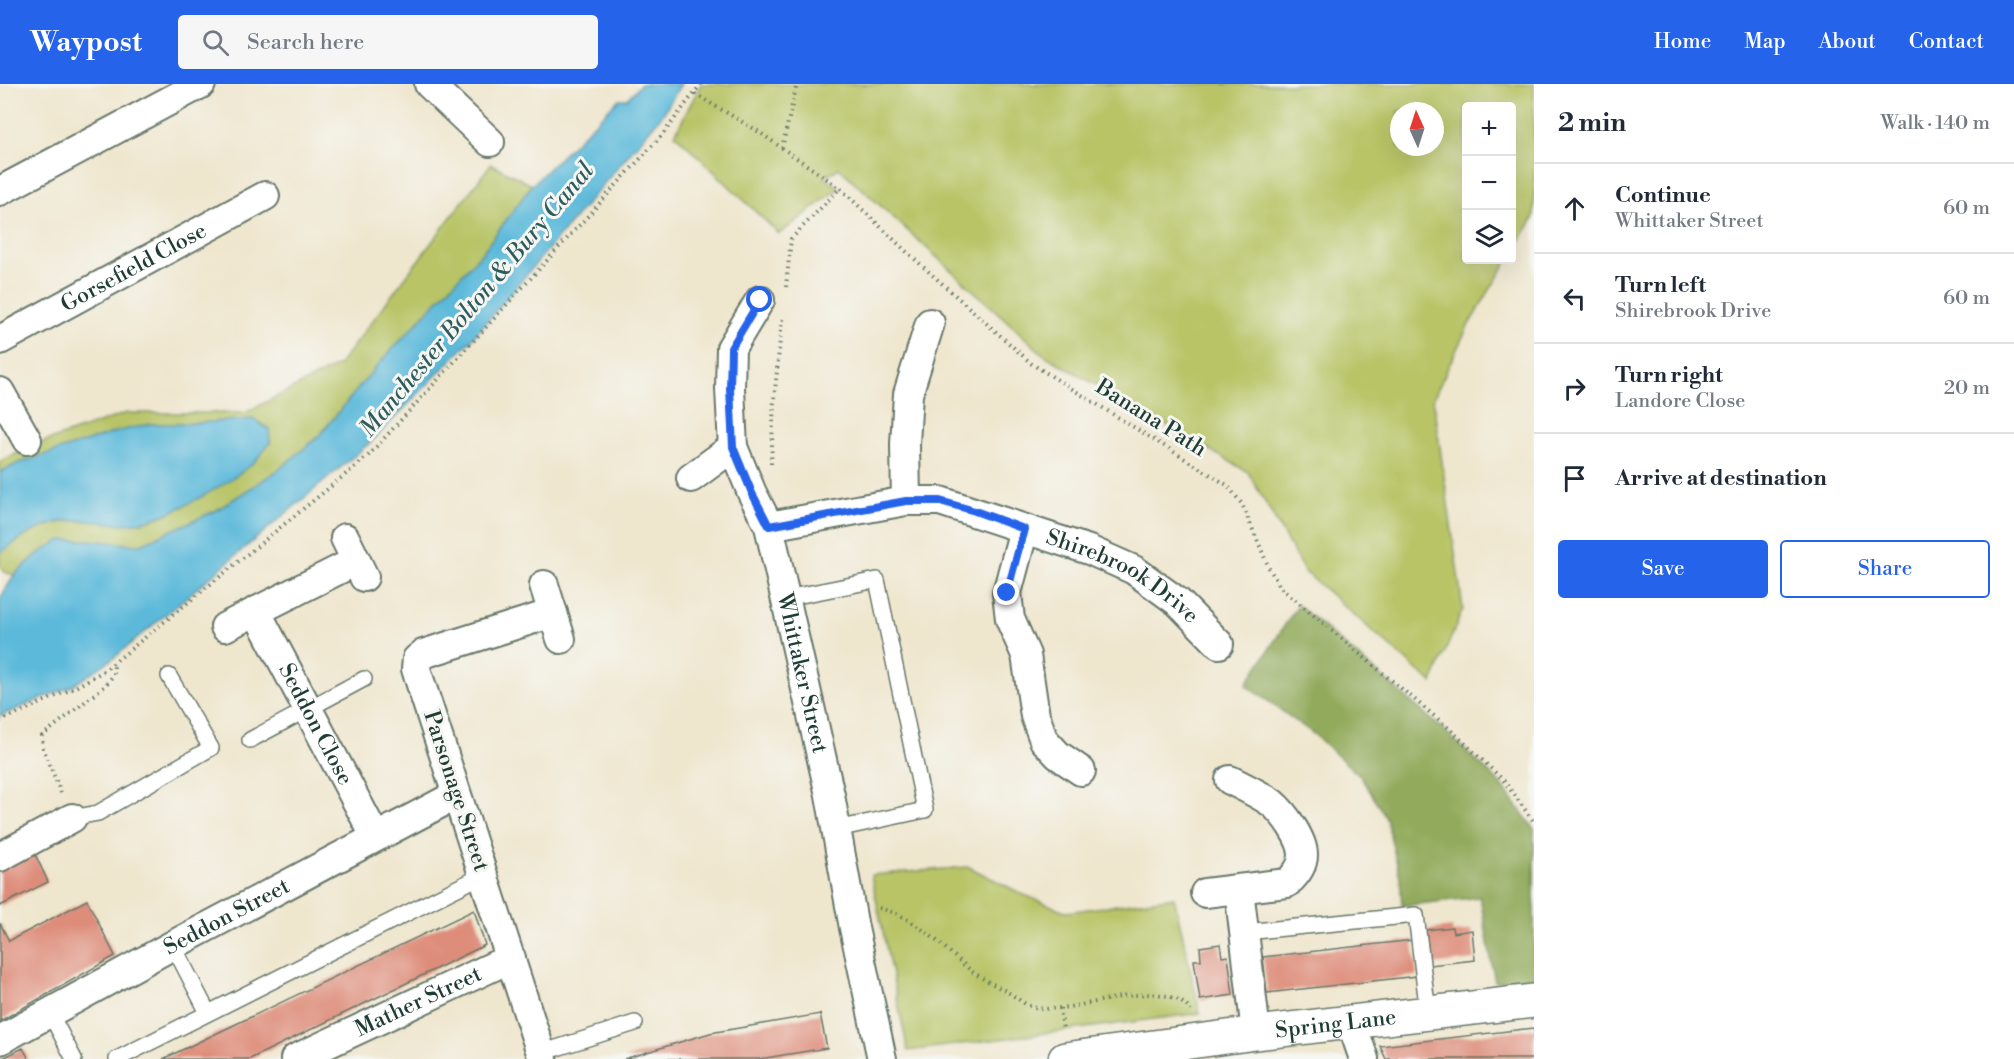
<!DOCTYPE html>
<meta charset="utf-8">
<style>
:root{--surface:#fff;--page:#f6f6f7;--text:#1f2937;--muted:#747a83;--line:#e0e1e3;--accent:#2563eb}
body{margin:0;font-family:"Libre Bodoni",serif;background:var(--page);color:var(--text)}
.controls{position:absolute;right:18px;top:18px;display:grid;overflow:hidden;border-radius:6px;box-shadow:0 6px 24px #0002}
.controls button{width:54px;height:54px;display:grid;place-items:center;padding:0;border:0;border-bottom:2px solid var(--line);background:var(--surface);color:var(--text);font:30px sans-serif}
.compass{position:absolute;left:1390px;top:18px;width:54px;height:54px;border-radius:50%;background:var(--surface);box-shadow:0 6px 24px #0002;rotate:357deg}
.stop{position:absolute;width:18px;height:18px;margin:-14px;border:4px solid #2563eb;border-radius:50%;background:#fff}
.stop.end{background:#2563eb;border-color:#fff;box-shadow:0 2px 6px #0008}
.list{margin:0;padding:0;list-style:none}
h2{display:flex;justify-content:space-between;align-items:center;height:78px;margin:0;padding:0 24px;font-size:26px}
h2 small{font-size:20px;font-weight:400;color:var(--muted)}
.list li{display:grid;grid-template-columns:39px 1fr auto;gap:18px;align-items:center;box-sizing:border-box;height:90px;padding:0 24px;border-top:2px solid var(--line)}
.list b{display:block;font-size:22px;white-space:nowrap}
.list p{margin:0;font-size:20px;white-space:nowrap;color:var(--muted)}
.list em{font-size:20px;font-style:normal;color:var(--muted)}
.actions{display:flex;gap:12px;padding:18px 24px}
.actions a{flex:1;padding:14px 0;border:2px solid var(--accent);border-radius:6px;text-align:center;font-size:21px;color:var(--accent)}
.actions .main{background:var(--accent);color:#fff}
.icon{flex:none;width:33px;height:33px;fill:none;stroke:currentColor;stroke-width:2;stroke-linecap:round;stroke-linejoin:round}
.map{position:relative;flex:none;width:1534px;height:975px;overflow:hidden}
header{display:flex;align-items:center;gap:36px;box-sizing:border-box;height:84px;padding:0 30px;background:var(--accent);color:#fff}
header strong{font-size:28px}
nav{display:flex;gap:33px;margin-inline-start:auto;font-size:21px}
.search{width:420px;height:54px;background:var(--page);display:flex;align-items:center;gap:15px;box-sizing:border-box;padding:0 21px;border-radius:6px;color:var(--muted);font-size:22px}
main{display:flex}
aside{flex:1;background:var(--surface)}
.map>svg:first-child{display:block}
.green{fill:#b8c466;stroke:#6c804d;stroke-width:1.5;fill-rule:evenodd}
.forest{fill:#92aa5b;stroke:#587448;stroke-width:1.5}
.water{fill:#5cb9da;stroke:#3e7b87;stroke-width:1.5}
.building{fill:#de8d7a}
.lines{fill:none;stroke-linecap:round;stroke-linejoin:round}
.service-casing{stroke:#68786a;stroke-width:18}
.minor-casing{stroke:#68786a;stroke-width:32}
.primary-casing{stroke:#68786a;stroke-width:36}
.path{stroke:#68786a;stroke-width:4;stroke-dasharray:1.5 4.5;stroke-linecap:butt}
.service{stroke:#fff;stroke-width:15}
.minor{stroke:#fff;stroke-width:28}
.primary{stroke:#fff;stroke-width:33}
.route{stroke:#2563eb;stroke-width:8}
.labels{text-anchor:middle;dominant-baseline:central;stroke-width:6;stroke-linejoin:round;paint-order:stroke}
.street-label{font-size:22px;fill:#1f3d34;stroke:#f6f6f2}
.water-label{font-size:24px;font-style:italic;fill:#2e5c5e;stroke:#f6f6f2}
</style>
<header>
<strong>Waypost</strong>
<div class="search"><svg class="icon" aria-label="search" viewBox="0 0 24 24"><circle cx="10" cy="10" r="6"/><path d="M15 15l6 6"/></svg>Search here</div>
<nav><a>Home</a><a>Map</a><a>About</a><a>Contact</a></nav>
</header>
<main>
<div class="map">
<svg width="1534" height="975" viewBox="0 0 1534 975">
<rect width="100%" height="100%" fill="#f6f6f2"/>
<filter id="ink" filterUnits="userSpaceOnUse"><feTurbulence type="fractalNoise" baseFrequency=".0167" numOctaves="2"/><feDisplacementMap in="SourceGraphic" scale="12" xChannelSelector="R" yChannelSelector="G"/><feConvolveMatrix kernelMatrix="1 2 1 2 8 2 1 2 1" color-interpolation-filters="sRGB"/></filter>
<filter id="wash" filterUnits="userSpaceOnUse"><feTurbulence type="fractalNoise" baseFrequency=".008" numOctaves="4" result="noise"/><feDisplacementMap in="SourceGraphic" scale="24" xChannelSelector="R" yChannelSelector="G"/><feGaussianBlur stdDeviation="1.35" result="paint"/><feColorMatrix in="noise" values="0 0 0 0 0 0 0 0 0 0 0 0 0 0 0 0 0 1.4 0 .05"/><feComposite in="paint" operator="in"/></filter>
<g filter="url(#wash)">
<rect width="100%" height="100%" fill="#efe6ce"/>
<path class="green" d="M701,0H1534V133L1512,170V22H1466V176H1508L1468,242L1433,315L1463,525L1432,599L1304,487L1248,388L1044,271L839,84L824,93L840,104L779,150L675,50ZM1399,27H1435V63H1399Z
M491,80L532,101L482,169L375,284L319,352L277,387L217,426L139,461L118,460L40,468L14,491L4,488L0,482V469C32,445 51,435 92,437C105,438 120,441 133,439C184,434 231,388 270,359L269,345L253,335L181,340H150L119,347L19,379L0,388V377L41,359L127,329H245L339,281Z
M969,783L1024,811L1067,828L1174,813L1200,929L908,967L871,791Z"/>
<path class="forest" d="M1298,521L1445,647L1501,700L1534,745V893L1495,898L1480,813L1402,822L1400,793L1386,734L1362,694L1315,651L1246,601Z"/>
<path class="water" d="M641,0H681L663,30L471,256L372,357L114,574L72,602L0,632V515L14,491L40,468L61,456H87L139,461L217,426L277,387L319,352L375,284L482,169L532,101L619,15H627Z
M253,335L269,345L270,359C264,366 259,374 252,380C224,402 170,434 134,439C116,442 97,437 79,436C48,436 24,451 0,469V388L19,379L119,347L150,340H181Z"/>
<g id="blocks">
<path class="building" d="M34,768L48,798L0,822V785Z
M87,816L115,872L0,937V839L9,857Z
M474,826L485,861L250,975H163Z
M1452,843L1453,849L1472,846L1475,876L1430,881L1426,846Z
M1413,856L1417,892L1267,909L1263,873Z
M1220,860L1222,873L1228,872L1233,911L1200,916L1194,876H1201L1200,863Z
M820,930L827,964L759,975H624L710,949Z
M1534,944V975H1386L1380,962Z
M23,964L29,975H1Z"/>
</g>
</g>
<g filter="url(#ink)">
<use href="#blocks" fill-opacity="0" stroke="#68786a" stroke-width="1.5"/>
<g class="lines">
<g class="service-casing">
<path id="service" d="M786,514L877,496L925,726L837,745
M250,656L364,595
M72,734L98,729L211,664L169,592
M1245,848L1416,831L1428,929
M173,861L208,929
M50,929L74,975
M541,969L635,939
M117,975L483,791"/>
</g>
<g class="minor-casing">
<g id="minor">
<path d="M429,0L490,58"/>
<path d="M0,107L201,0"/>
<path id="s1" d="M760,216L731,264L730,305L733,363L752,409L769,442L830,711L854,844L882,975"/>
<path id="s2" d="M0,256L265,112"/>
<path d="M0,308L27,356"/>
<path d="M691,394L733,363"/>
<path d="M906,417L905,360L908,310L930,239"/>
<path id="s3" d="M769,442L906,417H940L1089,466L1134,486L1178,518L1219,560"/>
<path d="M1024,445L1007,509L1010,535L1026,571L1035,632L1044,656L1058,671L1081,687"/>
<path d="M345,454L364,493"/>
<path d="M544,501L561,555"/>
<path id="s4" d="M256,527L375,752"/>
<path d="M225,543L356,477"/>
<path d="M0,773L72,734"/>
<path d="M1239,805L1256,949"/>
<path d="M1205,809L1287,799C1295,792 1303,783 1303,771C1303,755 1284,729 1272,719C1259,710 1244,703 1230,696"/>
<path d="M1351,937L1364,975"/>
<path id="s5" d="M0,956L173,861L456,711"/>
<path id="s6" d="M295,975L511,874"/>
<path d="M543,975L416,585L417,575L423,570L553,529"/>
</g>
</g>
<g class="primary-casing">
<g id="primary">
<path id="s7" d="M1065,975L1256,949L1534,917"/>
</g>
</g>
<path class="path" d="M695,10L756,46L840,104L910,171L1032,280L1227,401L1242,420L1269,484L1281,504L1451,646L1504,697L1534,738
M782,64L797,0
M786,203L791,155L840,104
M771,380L774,317L782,235
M0,637L72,605L105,586L367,373L663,50L701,0
M61,709L43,664L42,652L105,602L114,590V580
M879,824C917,833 944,865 973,888C984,896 997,902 1009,909C1016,913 1025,921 1033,923C1076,934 1160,886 1191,927
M1060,924L1063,945"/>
<use href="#service" class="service"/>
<use href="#minor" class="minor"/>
<use href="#primary" class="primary"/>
</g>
</g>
<g class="lines" filter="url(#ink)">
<path class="route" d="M760,216L731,264L730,305L733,363L752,409L769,442L906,417H940L975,427L1024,445L1007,509"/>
</g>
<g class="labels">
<g class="street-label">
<text stroke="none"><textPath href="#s2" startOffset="152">Gorsefield Close</textPath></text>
<text transform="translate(1151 334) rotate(32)">Banana Path</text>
<text stroke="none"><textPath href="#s3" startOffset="372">Shirebrook Drive</textPath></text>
<text stroke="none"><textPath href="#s1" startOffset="393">Whittaker Street</textPath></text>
<text stroke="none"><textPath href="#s4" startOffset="128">Seddon Close</textPath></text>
<text transform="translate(456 707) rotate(72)">Parsonage Street</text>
<text stroke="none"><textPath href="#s5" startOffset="258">Seddon Street</textPath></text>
<text stroke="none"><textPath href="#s6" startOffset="136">Mather Street</textPath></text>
<text stroke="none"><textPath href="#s7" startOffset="273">Spring Lane</textPath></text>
</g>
<g class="water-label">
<text transform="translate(477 216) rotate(-50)">Manchester Bolton &amp; Bury Canal</text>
</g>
</g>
</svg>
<div class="controls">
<button>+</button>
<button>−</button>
<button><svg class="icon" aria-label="layers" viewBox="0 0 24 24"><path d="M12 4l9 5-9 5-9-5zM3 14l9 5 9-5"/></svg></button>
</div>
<svg class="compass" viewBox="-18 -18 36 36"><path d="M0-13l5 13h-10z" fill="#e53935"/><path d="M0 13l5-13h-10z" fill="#747a83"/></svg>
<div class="stop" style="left:760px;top:216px"></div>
<div class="stop end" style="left:1007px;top:509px"></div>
</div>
<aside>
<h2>2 min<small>Walk · 140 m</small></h2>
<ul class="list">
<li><svg class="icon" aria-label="ahead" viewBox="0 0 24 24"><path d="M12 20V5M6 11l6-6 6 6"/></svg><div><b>Continue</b><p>Whittaker Street</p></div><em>60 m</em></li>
<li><svg class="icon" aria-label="left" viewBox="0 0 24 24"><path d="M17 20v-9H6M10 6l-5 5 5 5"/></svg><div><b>Turn left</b><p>Shirebrook Drive</p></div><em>60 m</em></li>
<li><svg class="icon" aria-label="right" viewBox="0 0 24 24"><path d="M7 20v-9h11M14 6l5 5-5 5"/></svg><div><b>Turn right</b><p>Landore Close</p></div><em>20 m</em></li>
<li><svg class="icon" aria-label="arrive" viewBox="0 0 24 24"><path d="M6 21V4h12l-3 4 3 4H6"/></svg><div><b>Arrive at destination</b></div></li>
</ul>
<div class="actions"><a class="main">Save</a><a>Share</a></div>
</aside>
</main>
